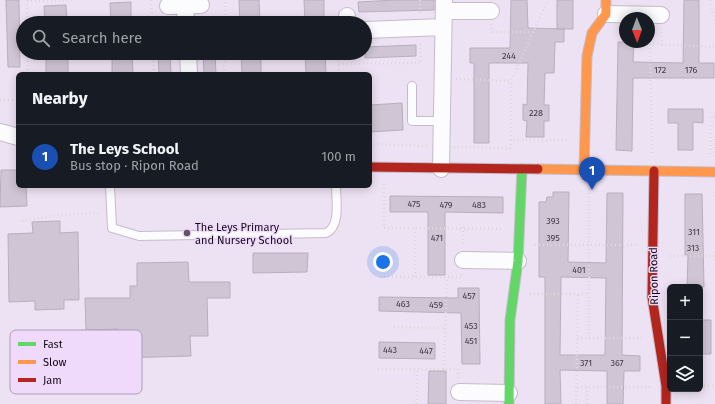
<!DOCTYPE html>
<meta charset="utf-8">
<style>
:root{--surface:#171b24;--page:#20242c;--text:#f1f3f6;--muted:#9ea1a6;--line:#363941;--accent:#b45309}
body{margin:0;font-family:"Fira Sans",sans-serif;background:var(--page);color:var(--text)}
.controls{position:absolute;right:12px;bottom:12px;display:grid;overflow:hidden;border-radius:6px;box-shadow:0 2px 10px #0003}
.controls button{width:36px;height:36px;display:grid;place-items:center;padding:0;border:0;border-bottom:1px solid var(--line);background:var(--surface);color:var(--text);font:20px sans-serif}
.compass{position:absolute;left:619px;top:12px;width:36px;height:36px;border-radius:50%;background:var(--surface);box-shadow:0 2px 10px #0003;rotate:179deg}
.you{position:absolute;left:383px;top:262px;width:14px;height:14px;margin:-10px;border:3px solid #fff;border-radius:50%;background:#1a73e8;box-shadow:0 0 0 6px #1a73e833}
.badge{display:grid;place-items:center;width:26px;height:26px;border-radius:50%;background:var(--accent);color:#fff;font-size:13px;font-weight:700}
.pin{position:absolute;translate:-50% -33px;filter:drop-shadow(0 1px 2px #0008)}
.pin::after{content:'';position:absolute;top:21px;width:14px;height:12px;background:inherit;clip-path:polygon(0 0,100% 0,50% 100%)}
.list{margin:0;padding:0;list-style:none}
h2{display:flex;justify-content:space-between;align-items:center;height:52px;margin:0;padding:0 16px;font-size:17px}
h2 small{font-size:13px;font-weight:400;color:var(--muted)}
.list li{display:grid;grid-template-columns:26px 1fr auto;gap:12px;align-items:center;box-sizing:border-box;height:64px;padding:0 16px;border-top:1px solid var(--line)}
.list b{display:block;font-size:15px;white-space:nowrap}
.list p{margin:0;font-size:13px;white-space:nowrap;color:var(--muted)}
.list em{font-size:13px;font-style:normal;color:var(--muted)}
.icon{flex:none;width:22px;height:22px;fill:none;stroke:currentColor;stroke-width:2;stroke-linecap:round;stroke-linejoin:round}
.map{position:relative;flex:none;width:715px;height:404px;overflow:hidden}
.search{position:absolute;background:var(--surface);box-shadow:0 2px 10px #0003;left:16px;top:16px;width:356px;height:44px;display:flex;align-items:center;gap:10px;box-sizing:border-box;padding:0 14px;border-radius:22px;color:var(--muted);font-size:15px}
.panel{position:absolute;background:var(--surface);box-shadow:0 2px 10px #0003;left:16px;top:72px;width:356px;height:116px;border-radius:6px}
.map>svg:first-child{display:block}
.building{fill:#cfc5d5;stroke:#b8aebe;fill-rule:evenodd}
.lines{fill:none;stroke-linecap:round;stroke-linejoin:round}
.lane-casing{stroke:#c5bcca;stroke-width:10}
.street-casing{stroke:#c5bcca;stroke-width:18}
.fast-casing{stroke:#c5bcca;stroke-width:11}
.slow-casing{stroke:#c5bcca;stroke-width:11}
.jam-casing{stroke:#c5bcca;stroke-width:11}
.path{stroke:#dcd8de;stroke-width:2.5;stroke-dasharray:1 3;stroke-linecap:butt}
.lane{stroke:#fcfbfd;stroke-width:8}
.street{stroke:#fcfbfd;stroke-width:16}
.fast{stroke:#63d668;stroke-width:9}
.slow{stroke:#ff974d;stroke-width:9}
.jam{stroke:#b3261e;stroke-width:9}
.poi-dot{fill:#5f5564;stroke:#efdafb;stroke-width:1.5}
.labels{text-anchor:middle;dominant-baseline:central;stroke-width:3;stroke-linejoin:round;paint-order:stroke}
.number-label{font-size:9px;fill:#413846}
.poi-label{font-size:11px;fill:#120917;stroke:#efdafb;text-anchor:start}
.street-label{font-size:11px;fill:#120917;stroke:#efdafb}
.key{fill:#efdafb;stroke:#ad9bb7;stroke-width:1}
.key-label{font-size:11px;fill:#120917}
</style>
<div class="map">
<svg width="715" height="404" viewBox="0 0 715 404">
<rect width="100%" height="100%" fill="#ede2f3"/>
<path class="building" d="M6,0H19L20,67H8Z
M239,0H259L260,23H240Z
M304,0H324V23H305Z
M396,0H434V10L359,12L358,2Z
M511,0H527L528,28L564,29V42H555L554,73H545L544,105H549V121H544V137H526L527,121L523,120V104L527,105L528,63H489V143H474V63H470V48H510Z
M557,0H573V29H557Z
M684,0H699V63H714V78H633L632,151L616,150L618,42H634L633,62L683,63Z
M131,2V23H111L110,3Z
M66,5L67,23H45L44,6Z
M416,45V56L365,58V47Z
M46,53H68V74H46Z
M112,53H132L133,74H112Z
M158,53H170L171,74H159Z
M203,53H215L216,74H204Z
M241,53H261V74H242Z
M305,53H325L326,74H306Z
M402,103L403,130L370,132V105Z
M668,109H703V123L693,122V150H678V123H668Z
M1,170H18V186H26L27,206L0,207Z
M553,192H569L568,262L606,263L607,193H623L622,355L640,356V371H624L623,404H607V371L560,370L561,404H545V277H539V202H546L547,197H553ZM561,277L606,278L605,355H560Z
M685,194H702L704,287H687L688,255H685Z
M390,196L503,197V213L445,212V275H428V212H390Z
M60,221V233L78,232L79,300H64V309L35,310V301L9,302L8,234L33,233L32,222Z
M253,253H308L307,272L253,273Z
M188,262L189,282H230V298H207L208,336H190L191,356L119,358L118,329L86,330L85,298H130V286H137V263Z
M458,288H479L480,364H462L461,313L379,311V297L458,298Z
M700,320H711V354H700Z
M379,342L435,343V359L379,358Z
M429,371H446V404H428Z"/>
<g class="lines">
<g class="lane-casing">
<path id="lane" d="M412,86V121H442
M110,186L112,228L139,236L326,233C341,226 336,200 336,186"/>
</g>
<g class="street-casing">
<path id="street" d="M168,6L201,5
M185,6L186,23
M444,11H491
M606,14L661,15
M347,16V23
M365,30L443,27
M188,53L189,74
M0,132L18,137
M441,169L444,0
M463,260L518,261
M459,392L509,393"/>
</g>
<g class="fast-casing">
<path id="fast" d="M509,404L510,320L518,261L522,169"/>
</g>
<g class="slow-casing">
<path id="slow" d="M538,169L715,172
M584,170L587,56L592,33L606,14V0"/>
</g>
<g class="jam-casing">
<path id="jam" d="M370,167L538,169
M654,171L652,297L666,386V404"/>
</g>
<path class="path" d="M27,0V23
M151,0L152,23
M420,0V14
M710,0L715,22
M27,1L74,0
M225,23V0
M491,24L492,32H533
M661,28L662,45
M27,53L28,74
M153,53L154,74
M338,53L339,74
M339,64L421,63L420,41
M224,74L225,53
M456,79L511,81
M0,100H18
M511,140V81L548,0
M370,144L427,146
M454,147L511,148V140H567
M652,153L650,44L715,47
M710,154L712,116H715
M715,156V138
M384,184V228L503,229
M715,195V199
M22,221L59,215L101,213
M463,227V246
M535,245H636
M670,256H715
M380,277H462V273
M415,277V227
M530,294H590
M394,327L445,328
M577,338H642
M589,338V188
M378,369H458V378
M444,369L447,277
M700,386L715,385
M577,387H650
M587,387V404
M417,404V368
M576,404L578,294"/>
<use href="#lane" class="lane"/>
<use href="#street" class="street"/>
<use href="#fast" class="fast"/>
<use href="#slow" class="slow"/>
<use href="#jam" class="jam"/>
</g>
<circle class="poi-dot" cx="187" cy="233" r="4"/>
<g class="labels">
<g class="number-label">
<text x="509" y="56">244</text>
<text x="660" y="70">172</text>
<text x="691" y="70">176</text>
<text x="536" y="113">228</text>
<text x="414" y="204">475</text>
<text x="446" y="205">479</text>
<text x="479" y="205">483</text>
<text x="553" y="221">393</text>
<text x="694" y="232">311</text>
<text x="437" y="238">471</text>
<text x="553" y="238">395</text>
<text x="693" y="248">313</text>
<text x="579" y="270">401</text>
<text x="469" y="296">457</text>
<text x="403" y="304">463</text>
<text x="436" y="305">459</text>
<text x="471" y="326">453</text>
<text x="471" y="341">451</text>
<text x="390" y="350">443</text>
<text x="426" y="351">447</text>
<text x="586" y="363">371</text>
<text x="617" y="363">367</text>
</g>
<g class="poi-label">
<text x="195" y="227">The Leys Primary<tspan x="195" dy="13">and Nursery School</tspan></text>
</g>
<g class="street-label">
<text transform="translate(654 276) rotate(-91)">Ripon Road</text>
</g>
</g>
<rect x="10" y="330" width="132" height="64" rx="6" class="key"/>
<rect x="18" y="342" width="18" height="4" fill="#63d668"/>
<rect x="18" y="360" width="18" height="4" fill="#ff974d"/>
<rect x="18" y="378" width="18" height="4" fill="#b3261e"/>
<g class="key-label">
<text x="43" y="348">Fast</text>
<text x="43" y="366">Slow</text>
<text x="43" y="384">Jam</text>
</g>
</svg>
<div class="controls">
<button>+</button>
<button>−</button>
<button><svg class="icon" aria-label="layers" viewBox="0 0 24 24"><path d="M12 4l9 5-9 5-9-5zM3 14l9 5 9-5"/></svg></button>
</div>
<svg class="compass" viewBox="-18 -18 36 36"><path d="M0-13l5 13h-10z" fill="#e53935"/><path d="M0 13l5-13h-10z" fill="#9ea1a6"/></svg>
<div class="you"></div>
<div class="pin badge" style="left:592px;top:190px;background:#1a4fb4">1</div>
<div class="search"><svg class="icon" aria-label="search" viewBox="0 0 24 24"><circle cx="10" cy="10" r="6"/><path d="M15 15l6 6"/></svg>Search here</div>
<section class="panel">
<h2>Nearby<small></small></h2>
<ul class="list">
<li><span class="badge" style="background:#1a4fb4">1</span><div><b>The Leys School</b><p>Bus stop · Ripon Road</p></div><em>100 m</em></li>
</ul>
</section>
</div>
